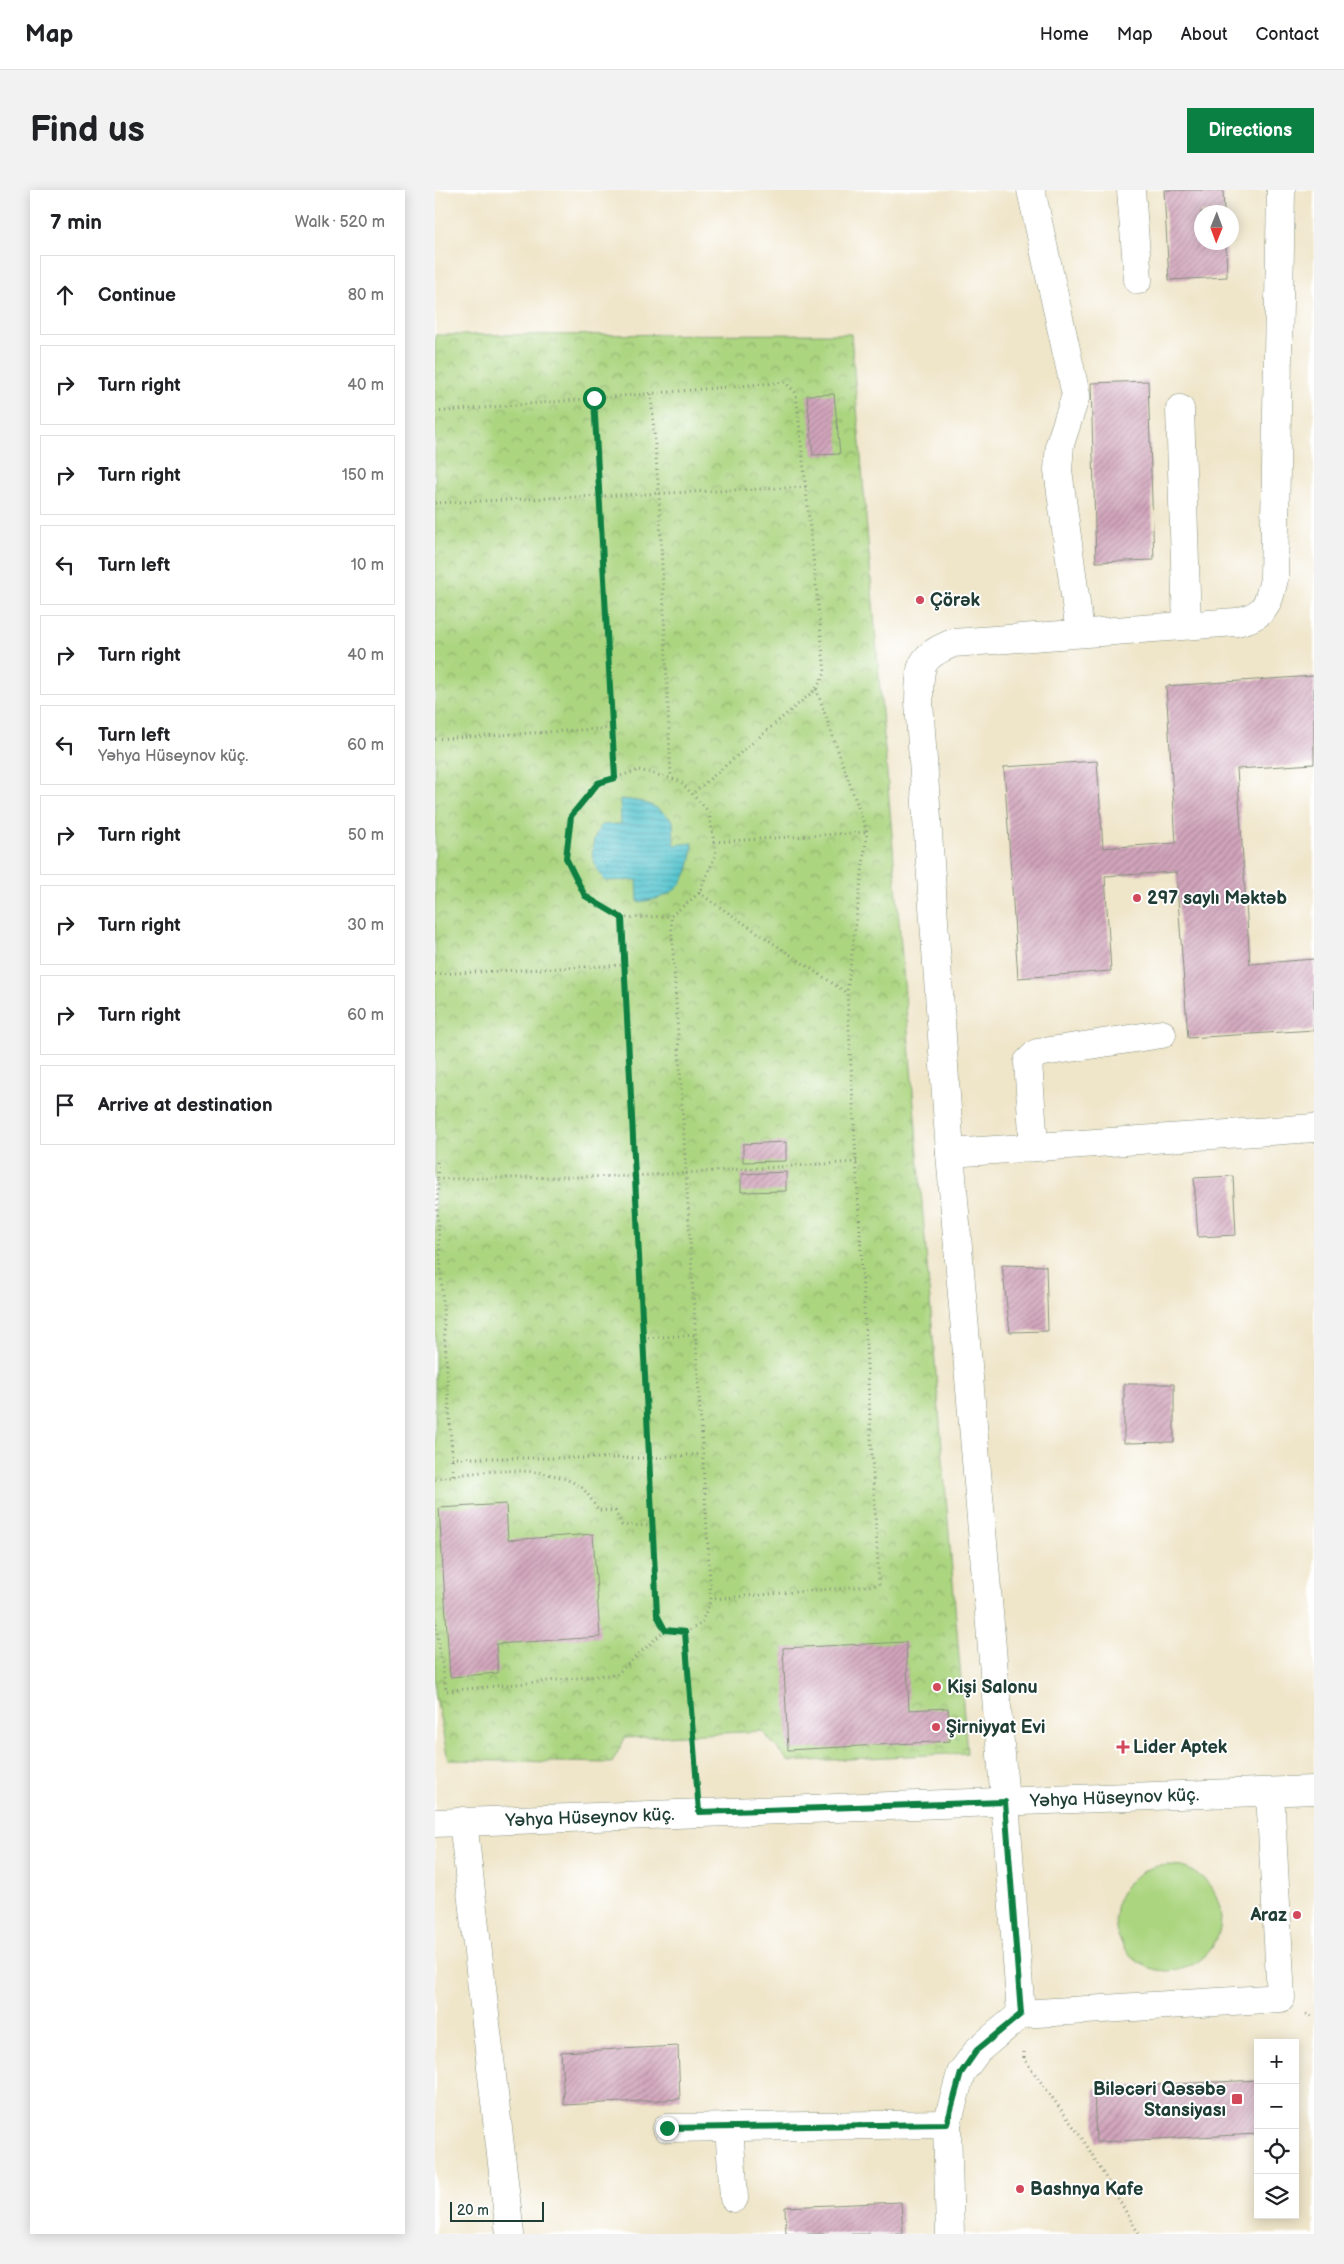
<!DOCTYPE html>
<meta charset="utf-8">
<style>
:root{--surface:#fff;--page:#f2f2f2;--text:#202124;--muted:#757577;--line:#e0e0e0;--accent:#0b8043}
body{margin:0;font-family:"Balsamiq Sans",sans-serif;background:var(--page);color:var(--text)}
.controls{position:absolute;right:15px;bottom:15px;display:grid;overflow:hidden;border-radius:0px;box-shadow:0 2px 12px #0003}
.controls button{width:45px;height:45px;display:grid;place-items:center;padding:0;border:0;border-bottom:1px solid var(--line);background:var(--surface);color:var(--text);font:25px sans-serif}
.compass{position:absolute;left:759px;top:15px;width:45px;height:45px;border-radius:50%;background:var(--surface);box-shadow:0 2px 12px #0003;rotate:181deg}
.scale{position:absolute;left:15px;bottom:12px;width:94px;box-sizing:border-box;padding-left:5px;border:2px solid #1f3d34;border-top:0;font-size:14px;line-height:18px;white-space:nowrap;color:#1f3d34;-webkit-text-stroke:4px #fff;paint-order:stroke}
.stop{position:absolute;width:15px;height:15px;margin:-11px;border:4px solid #0b8043;border-radius:50%;background:#fff}
.stop.end{background:#0b8043;border-color:#fff;box-shadow:0 1px 5px #0008}
.list{margin:0;padding:0;list-style:none}
h2{display:flex;justify-content:space-between;align-items:center;height:65px;margin:0;padding:0 20px;font-size:21px}
h2 small{font-size:16px;font-weight:400;color:var(--muted)}
.list li{display:grid;grid-template-columns:32px 1fr auto;gap:15px;align-items:center;box-sizing:border-box;height:80px;margin:0 10px 10px;padding:0 10px;border:1px solid var(--line);border-radius:0px}
.list b{display:block;font-size:19px;white-space:nowrap}
.list p{margin:0;font-size:16px;white-space:nowrap;color:var(--muted)}
.list em{font-size:16px;font-style:normal;color:var(--muted)}
.icon{flex:none;width:28px;height:28px;fill:none;stroke:currentColor;stroke-width:2;stroke-linecap:round;stroke-linejoin:round}
.map{position:relative;flex:none;width:879px;height:2044px;overflow:hidden;border-radius:0px}
header{display:flex;align-items:center;gap:30px;box-sizing:border-box;height:70px;padding:0 25px;background:var(--surface);border-bottom:1px solid var(--line)}
header strong{font-size:24px}
nav{display:flex;gap:28px;margin-inline-start:auto;font-size:18px}
.intro{display:flex;align-items:center;justify-content:space-between;box-sizing:border-box;height:120px;padding:0 30px}
h1{margin:0;font-size:35px}
.button{padding:12px 22px;border-radius:0px;background:var(--accent);color:#fff;font-size:18px;font-weight:700}
main{display:flex;gap:30px;padding:0 30px}
aside{flex:1;background:var(--surface);border-radius:0px;box-shadow:0 2px 12px #0003}
.map>svg:first-child{display:block}
.grass{fill:#acd580;stroke:#66895a}
.park{fill:url(#park-crowns);stroke:#66895a}
.water{fill:url(#water-rules);stroke:#3c8282}
.building{fill:url(#building-hatch)}
.lines{fill:none;stroke-linecap:round;stroke-linejoin:round}
.minor-casing{stroke:#87917e;stroke-width:29}
.path{stroke:#87917e;stroke-width:3;stroke-dasharray:1 4;stroke-linecap:butt}
.minor{stroke:#fff;stroke-width:28}
.route{stroke:#0b8043;stroke-width:6}
.poi-dot{fill:#d1495b;stroke:#fff;stroke-width:2}
.labels{text-anchor:middle;dominant-baseline:central;stroke-width:4;stroke-linejoin:round;paint-order:stroke}
.poi-label{font-size:18px;font-weight:bold;fill:#1f3d34;stroke:#fff;text-anchor:start}
.street-label{font-size:18px;fill:#1f3d34;stroke:#fff}
</style>
<header>
<strong>Map</strong>
<nav><a>Home</a><a>Map</a><a>About</a><a>Contact</a></nav>
</header>
<div class="intro"><h1>Find us</h1><a class="button">Directions</a></div>
<main>
<aside>
<h2>7 min<small>Walk · 520 m</small></h2>
<ul class="list">
<li><svg class="icon" aria-label="ahead" viewBox="0 0 24 24"><path d="M12 20V5M6 11l6-6 6 6"/></svg><div><b>Continue</b></div><em>80 m</em></li>
<li><svg class="icon" aria-label="right" viewBox="0 0 24 24"><path d="M7 20v-9h11M14 6l5 5-5 5"/></svg><div><b>Turn right</b></div><em>40 m</em></li>
<li><svg class="icon" aria-label="right" viewBox="0 0 24 24"><path d="M7 20v-9h11M14 6l5 5-5 5"/></svg><div><b>Turn right</b></div><em>150 m</em></li>
<li><svg class="icon" aria-label="left" viewBox="0 0 24 24"><path d="M17 20v-9H6M10 6l-5 5 5 5"/></svg><div><b>Turn left</b></div><em>10 m</em></li>
<li><svg class="icon" aria-label="right" viewBox="0 0 24 24"><path d="M7 20v-9h11M14 6l5 5-5 5"/></svg><div><b>Turn right</b></div><em>40 m</em></li>
<li><svg class="icon" aria-label="left" viewBox="0 0 24 24"><path d="M17 20v-9H6M10 6l-5 5 5 5"/></svg><div><b>Turn left</b><p>Yəhya Hüseynov küç.</p></div><em>60 m</em></li>
<li><svg class="icon" aria-label="right" viewBox="0 0 24 24"><path d="M7 20v-9h11M14 6l5 5-5 5"/></svg><div><b>Turn right</b></div><em>50 m</em></li>
<li><svg class="icon" aria-label="right" viewBox="0 0 24 24"><path d="M7 20v-9h11M14 6l5 5-5 5"/></svg><div><b>Turn right</b></div><em>30 m</em></li>
<li><svg class="icon" aria-label="right" viewBox="0 0 24 24"><path d="M7 20v-9h11M14 6l5 5-5 5"/></svg><div><b>Turn right</b></div><em>60 m</em></li>
<li><svg class="icon" aria-label="arrive" viewBox="0 0 24 24"><path d="M6 21V4h12l-3 4 3 4H6"/></svg><div><b>Arrive at destination</b></div></li>
</ul>
</aside>
<div class="map">
<svg width="879" height="2044" viewBox="0 0 879 2044">
<defs>
<pattern id="park-crowns" width="20" height="18" patternUnits="userSpaceOnUse" patternTransform="scale(1.25)"><rect width="20" height="18" fill="#acd580"/><path d="M2 6a3 3 0 1 1 6 0M12 15a3 3 0 1 1 6 0" fill="none" stroke="#8bae6a"/></pattern>
<pattern id="water-rules" width="6" height="5" patternUnits="userSpaceOnUse" patternTransform="scale(1.25)"><rect width="6" height="5" fill="#59c6d0"/><path d="M0 2.5h6" fill="none" stroke="#49a2aa"/></pattern>
<pattern id="building-hatch" width="6" height="6" patternUnits="userSpaceOnUse" patternTransform="scale(1.25)"><rect width="6" height="6" fill="#d1a4bb"/><path d="M-1 1l2-2M0 6l6-6M5 7l2-2" fill="none" stroke="#a98799"/></pattern>
</defs>
<rect width="100%" height="100%" fill="#fff"/>
<filter id="ink" filterUnits="userSpaceOnUse"><feTurbulence type="fractalNoise" baseFrequency=".02" numOctaves="2"/><feDisplacementMap in="SourceGraphic" scale="10" xChannelSelector="R" yChannelSelector="G"/><feConvolveMatrix kernelMatrix="1 2 1 2 8 2 1 2 1" color-interpolation-filters="sRGB"/></filter>
<filter id="wash" filterUnits="userSpaceOnUse"><feTurbulence type="fractalNoise" baseFrequency=".0096" numOctaves="4" result="noise"/><feDisplacementMap in="SourceGraphic" scale="20" xChannelSelector="R" yChannelSelector="G"/><feGaussianBlur stdDeviation="1.12" result="paint"/><feColorMatrix in="noise" values="0 0 0 0 0 0 0 0 0 0 0 0 0 0 0 0 0 1.4 0 .05"/><feComposite in="paint" operator="in"/></filter>
<g filter="url(#wash)">
<rect width="100%" height="100%" fill="#efe5c9"/>
<path class="grass" d="M680 1728a53 53 0 1 1 106 0a53 53 0 1 1-106 0Z"/>
<path class="park" d="M416,144L532,1563L354,1572L327,1541L190,1548L177,1573L13,1570L0,1502V145Z"/>
<path class="water" d="M185,609C209,611 220,614 238,631L239,655L258,653C255,692 242,708 203,712L202,690L170,691C155,670 153,658 166,635L186,634Z"/>
<g id="blocks">
<path class="building" d="M729,0H788L789,22H766V52H791L792,87L734,90Z
M713,191L719,370L661,372L656,193Z
M399,204L405,264L378,265L372,205Z
M879,486V574L802,579L815,774L879,769V840L753,848L741,682L670,686L676,781L583,788L569,577L662,571L668,658L741,653L731,496Z
M351,952V971L308,972V954Z
M351,982V1001L306,1002V984Z
M798,986L801,1045L763,1047L759,988Z
M567,1075L611,1076L613,1141L575,1142Z
M689,1194H739V1252L689,1253Z
M71,1314L73,1350L158,1344L165,1447L61,1454L63,1483L15,1487L4,1318Z
M471,1452L474,1520L513,1518L515,1551L353,1560L348,1458Z
M243,1856L245,1909L129,1915L126,1862Z
M823,1890V1944L661,1952L659,1898Z
M466,2012L468,2044H351L350,2017Z"/>
</g>
</g>
<g filter="url(#ink)">
<use href="#blocks" fill-opacity="0" stroke="#87917e" stroke-width="1"/>
<g class="lines">
<g class="minor-casing">
<g id="minor">
<path d="M596,0L641,205L625,254L623,280L645,443"/>
<path d="M696,0L703,90"/>
<path d="M745,219L752,435"/>
<path d="M599,956L593,872L602,863L727,844"/>
<path d="M515,963L879,938"/>
<path d="M835,1602L846,1808L586,1824L570,1612L515,963L484,512C485,476 482,468 518,453L801,432C830,426 833,416 839,389L846,0"/>
<path d="M28,1631L75,2044"/>
<path id="s1" d="M0,1633L879,1600"/>
<path d="M294,1937L299,2008"/>
<path d="M232,1938L512,1934"/>
<path d="M515,2044L512,1934L526,1883L543,1860L586,1824"/>
</g>
</g>
<path class="path" d="M216,204L224,304L236,588
M159,208L180,588
M0,222L350,192L361,203L390,483L381,499L257,604
M0,313L371,297
M381,499L432,642L412,803
M0,549L177,538
M204,580L245,591L274,622L281,664L264,703L236,726L187,728L150,706L131,668L136,626L163,593Z
M279,652L432,642
M264,703L412,803L444,1395L276,1409
M187,728L222,1425L230,1440L250,1442L266,1434L276,1409L236,726
M0,784L189,775
M2,972L3,989
M208,1148L260,1145
M17,1268H214L267,1264
M18,1285L2,1017L3,989L200,986L422,972
M0,1289C40,1281 113,1272 147,1298C153,1303 158,1313 163,1320L180,1321L187,1335L218,1336
M0,1428L11,1501L182,1484L230,1440
M250,1442L262,1594
M871,1824L879,1828
M589,1862V1869L649,1951L704,2044"/>
<use href="#minor" class="minor"/>
</g>
</g>
<g class="lines" filter="url(#ink)">
<path class="route" d="M159,208L180,588L163,593L136,626L131,668L150,706L187,728L222,1425L230,1440L250,1442L264,1622L570,1612L586,1824L542,1860L526,1883L512,1934L232,1938"/>
</g>
<g class="poi-dot">
<circle cx="485" cy="410" r="5"/>
<circle cx="702" cy="708" r="5"/>
<circle cx="502" cy="1497" r="5"/>
<circle cx="501" cy="1537" r="5"/>
<path d="M685.5 1549.5h5v5h5v5h-5v5h-5v-5h-5v-5h5z"/>
<circle cx="862" cy="1725" r="5"/>
<rect x="796" y="1903" width="12" height="12" rx="2.5"/>
<circle cx="585" cy="1999" r="5"/>
</g>
<g class="labels">
<g class="poi-label">
<text x="495" y="410">Çörək</text>
<text x="712" y="708">297 saylı Məktəb</text>
<text x="512" y="1497">Kişi Salonu</text>
<text x="511" y="1537">Şirniyyat Evi</text>
<text x="698" y="1557">Lider Aptek</text>
<text x="852" y="1725" text-anchor="end">Araz</text>
<text x="791" y="1899" text-anchor="end">Biləcəri Qəsəbə<tspan x="791" dy="21">Stansiyası</tspan></text>
<text x="595" y="1999">Bashnya Kafe</text>
</g>
<g class="street-label">
<text stroke="none"><textPath href="#s1" startOffset="680">Yəhya Hüseynov küç.</textPath></text>
<text stroke="none"><textPath href="#s1" startOffset="155">Yəhya Hüseynov küç.</textPath></text>
</g>
</g>
</svg>
<div class="controls">
<button>+</button>
<button>−</button>
<button><svg class="icon" aria-label="locate" viewBox="0 0 24 24"><circle cx="12" cy="12" r="6"/><path d="M12 2v4M12 18v4M2 12h4M18 12h4"/></svg></button>
<button><svg class="icon" aria-label="layers" viewBox="0 0 24 24"><path d="M12 4l9 5-9 5-9-5zM3 14l9 5 9-5"/></svg></button>
</div>
<svg class="compass" viewBox="-18 -18 36 36"><path d="M0-13l5 13h-10z" fill="#e53935"/><path d="M0 13l5-13h-10z" fill="#757577"/></svg>
<div class="scale">20 m</div>
<div class="stop" style="left:159px;top:208px"></div>
<div class="stop end" style="left:232px;top:1938px"></div>
</div>
</main>
